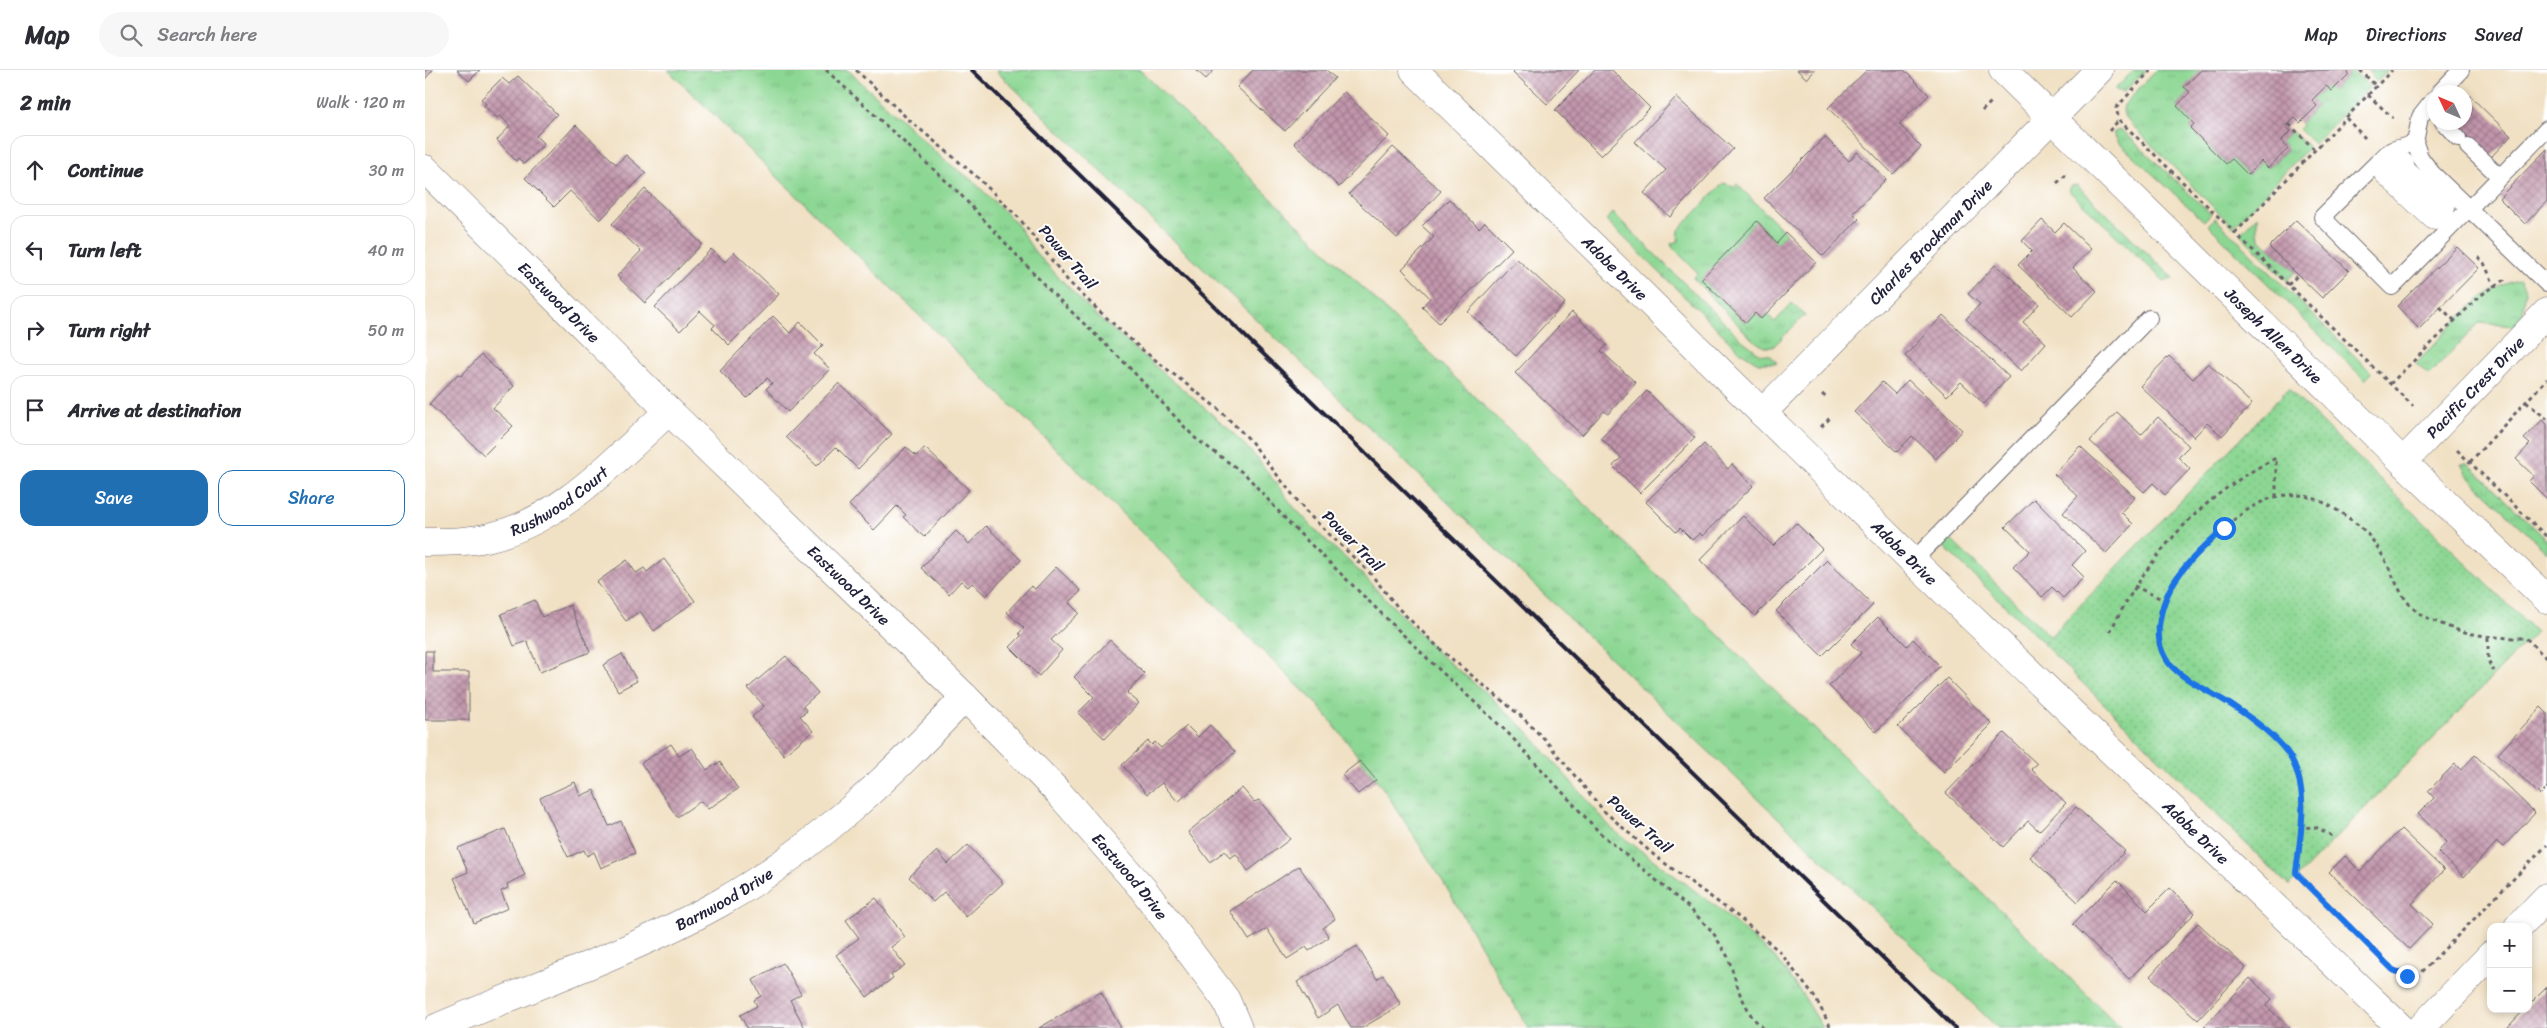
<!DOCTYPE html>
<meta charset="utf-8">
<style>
:root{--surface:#fff;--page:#f7f7f7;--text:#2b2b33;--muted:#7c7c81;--line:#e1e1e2;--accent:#1f6fb2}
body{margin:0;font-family:Sriracha,sans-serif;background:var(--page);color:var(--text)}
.controls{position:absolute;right:15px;bottom:15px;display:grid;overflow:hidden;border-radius:10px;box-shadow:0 2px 8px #0003}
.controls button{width:45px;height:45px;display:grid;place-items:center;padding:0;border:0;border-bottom:1px solid var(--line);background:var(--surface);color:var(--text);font:25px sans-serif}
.compass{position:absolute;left:2002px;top:15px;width:45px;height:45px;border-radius:50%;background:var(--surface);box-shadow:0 2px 8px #0003;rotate:314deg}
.stop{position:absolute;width:15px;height:15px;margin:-11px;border:4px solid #1a73e8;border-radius:50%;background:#fff}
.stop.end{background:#1a73e8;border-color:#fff;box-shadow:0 1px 5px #0008}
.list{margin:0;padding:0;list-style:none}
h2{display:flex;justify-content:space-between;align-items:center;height:65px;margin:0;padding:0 20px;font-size:21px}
h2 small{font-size:16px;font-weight:400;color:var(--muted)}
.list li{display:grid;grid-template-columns:32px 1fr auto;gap:15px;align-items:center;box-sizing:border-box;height:70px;margin:0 10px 10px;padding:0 10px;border:1px solid var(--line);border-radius:15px}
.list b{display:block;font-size:19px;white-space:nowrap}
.list em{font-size:16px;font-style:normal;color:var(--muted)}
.actions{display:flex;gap:10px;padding:15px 20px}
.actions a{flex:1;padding:11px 0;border:1px solid var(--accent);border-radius:15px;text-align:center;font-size:18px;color:var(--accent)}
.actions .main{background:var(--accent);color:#fff}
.icon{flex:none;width:28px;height:28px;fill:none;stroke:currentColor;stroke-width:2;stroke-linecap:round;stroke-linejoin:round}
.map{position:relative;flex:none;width:2122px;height:958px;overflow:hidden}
header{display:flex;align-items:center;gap:30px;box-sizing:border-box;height:70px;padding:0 25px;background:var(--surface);border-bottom:1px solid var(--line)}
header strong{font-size:24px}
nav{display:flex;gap:28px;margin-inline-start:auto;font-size:18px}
.search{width:350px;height:45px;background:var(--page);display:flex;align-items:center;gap:12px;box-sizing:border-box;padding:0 18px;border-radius:28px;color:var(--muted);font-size:19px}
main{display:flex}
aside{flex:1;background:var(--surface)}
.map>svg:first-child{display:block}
.grass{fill:url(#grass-tufts);stroke:#577c67}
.park{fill:url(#park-dots);stroke:#577c67}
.building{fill:url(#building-cross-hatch)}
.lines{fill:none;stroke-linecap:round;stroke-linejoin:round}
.lane-casing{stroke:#6a656b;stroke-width:18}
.street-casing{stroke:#6a656b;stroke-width:29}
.path{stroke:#6a656b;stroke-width:3;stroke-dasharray:4 4;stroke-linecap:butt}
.lane{stroke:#fff;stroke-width:16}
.street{stroke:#fff;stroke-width:28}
.rail{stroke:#22223b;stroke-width:4}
.route{stroke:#1a73e8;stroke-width:6}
.labels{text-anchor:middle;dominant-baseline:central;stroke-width:4;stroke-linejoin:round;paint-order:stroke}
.street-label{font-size:16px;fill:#22223b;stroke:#fff}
</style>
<header>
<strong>Map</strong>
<div class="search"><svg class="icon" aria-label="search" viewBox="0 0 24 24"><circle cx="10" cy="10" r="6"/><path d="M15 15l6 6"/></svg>Search here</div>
<nav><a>Map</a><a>Directions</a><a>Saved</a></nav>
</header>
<main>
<aside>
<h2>2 min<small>Walk · 120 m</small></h2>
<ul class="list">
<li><svg class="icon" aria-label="ahead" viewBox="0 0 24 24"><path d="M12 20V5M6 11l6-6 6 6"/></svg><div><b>Continue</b></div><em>30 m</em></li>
<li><svg class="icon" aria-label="left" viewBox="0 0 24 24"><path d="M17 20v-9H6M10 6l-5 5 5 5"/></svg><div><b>Turn left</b></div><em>40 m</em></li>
<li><svg class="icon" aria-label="right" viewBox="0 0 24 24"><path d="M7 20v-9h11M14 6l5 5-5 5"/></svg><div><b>Turn right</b></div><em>50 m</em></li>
<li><svg class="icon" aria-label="arrive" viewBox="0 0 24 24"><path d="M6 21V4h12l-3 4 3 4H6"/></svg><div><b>Arrive at destination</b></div></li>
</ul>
<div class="actions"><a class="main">Save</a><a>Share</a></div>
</aside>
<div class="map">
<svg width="2122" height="958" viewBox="0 0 2122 958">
<defs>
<pattern id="grass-tufts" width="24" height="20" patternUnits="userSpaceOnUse" patternTransform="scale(1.25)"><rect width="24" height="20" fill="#8cd793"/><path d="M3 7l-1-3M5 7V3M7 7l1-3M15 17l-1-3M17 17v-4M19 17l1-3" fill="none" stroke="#78b880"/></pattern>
<pattern id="park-dots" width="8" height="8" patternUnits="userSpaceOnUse" patternTransform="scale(1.25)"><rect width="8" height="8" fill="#8cd793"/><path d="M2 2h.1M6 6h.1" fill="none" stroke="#78b880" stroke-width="1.8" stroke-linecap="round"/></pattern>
<pattern id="building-cross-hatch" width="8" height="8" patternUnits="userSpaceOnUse" patternTransform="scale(1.25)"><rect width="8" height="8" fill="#c296ac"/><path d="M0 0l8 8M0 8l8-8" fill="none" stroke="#9d7a8d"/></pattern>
</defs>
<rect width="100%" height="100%" fill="#fff"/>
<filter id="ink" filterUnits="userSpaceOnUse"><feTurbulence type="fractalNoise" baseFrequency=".02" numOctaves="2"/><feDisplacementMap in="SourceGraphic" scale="10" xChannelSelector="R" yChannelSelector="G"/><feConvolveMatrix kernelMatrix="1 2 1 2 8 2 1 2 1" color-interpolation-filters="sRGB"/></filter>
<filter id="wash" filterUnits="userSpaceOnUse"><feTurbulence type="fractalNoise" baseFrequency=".0096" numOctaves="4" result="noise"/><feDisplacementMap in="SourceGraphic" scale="20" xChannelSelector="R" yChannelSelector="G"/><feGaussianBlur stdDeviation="1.12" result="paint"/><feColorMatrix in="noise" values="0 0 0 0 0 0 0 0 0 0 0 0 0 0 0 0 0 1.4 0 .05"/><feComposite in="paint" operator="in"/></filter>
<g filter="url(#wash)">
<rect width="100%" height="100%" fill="#f1e1c4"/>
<path class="grass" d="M243,0H423L519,90L548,111L590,152L610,182L669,244L803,358L832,388L868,436L898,468L926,493L1014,584L1060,622L1102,661L1187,759L1293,838L1351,889L1378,925L1398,958H1103L1016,808L960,721L894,636Z
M570,0H715L1696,958H1573Z
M1709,0H1721L1699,22L1689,20Z
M1731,0H1776L1765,22L1752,36L1769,54L1765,58L1801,94L1807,89L1823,105L1836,91L1844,98L1863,79L1856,71L1866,61L1884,77L1808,157L1700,48L1698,41L1699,35Z
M1922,0H1927L1945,17L1889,74L1874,59L1877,55L1875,53L1892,36L1887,30L1901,16L1907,21L1924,4Z
M1942,0H1963L1952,11Z
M1696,59L1786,144L1779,151L1695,74L1688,63Z
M1298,113L1309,116L1312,114L1361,163L1352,173L1331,151L1277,209L1320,253L1330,243L1336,249L1342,244L1350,252L1367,233L1380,245L1348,277H1339L1327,269L1268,208L1273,203L1247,177L1246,173L1253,172L1254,160Z
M1652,115L1748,208L1739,211L1644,121L1646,116Z
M1188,143L1317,270L1335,284L1345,285L1352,293H1333L1317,283L1181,150Z
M1832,146V163L1835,169L1870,202L1862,211L1815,164Z
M1790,148L1947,303L1940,310L1783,155Z
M2095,210L2101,221L2097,247L2089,256L2054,253L2004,305L1991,294C2018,266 2055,216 2095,210Z
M2036,394H2044L2122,470V482L2042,405Z
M1526,470L1634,575L1628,582L1519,477Z"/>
<path class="park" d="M1863,319L2111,562L1864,816L1618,574Z"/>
<g id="blocks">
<path class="building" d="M0,0H8L0,9Z
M32,0H55L44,11Z
M771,0H789L781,9Z
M828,0H901L910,8L860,61L812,17Z
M1090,0H1154L1122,34L1088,2Z
M1170,0H1187L1225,38L1176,86L1130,40Z
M1372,0H1390L1382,9Z
M1442,0H1479L1504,25L1474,54L1496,77L1468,104L1403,38Z
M1776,0H1922L1924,4L1907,21L1901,16L1887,30L1892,36L1875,53L1870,48L1861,57L1866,61L1856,71L1863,79L1843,98L1836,91L1823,105L1807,89L1801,94L1765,58L1769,54L1752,36L1765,22L1759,17Z
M93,6L132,44L111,66L119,74L99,94L93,88L91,91L72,70L85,56L75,45L72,48L59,36L61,34L56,29L77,8L84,14Z
M2040,21L2086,66L2064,89L2026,52H2040Z
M919,22L964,66L914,117L869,73Z
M1251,27L1308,79L1245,147L1219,123L1241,100L1210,72Z
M151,55L191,94L201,85L221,103L175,150L145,121L129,137L100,108Z
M1400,67L1424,91L1432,82L1461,109L1428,143L1434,149L1398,186L1339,128Z
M968,77L1016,121L972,168L924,124Z
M2122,79V131L2100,154L2074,128Z
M220,119L277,174L220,233L192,206L216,181L187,154Z
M1024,129L1054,158L1060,152L1087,179L1014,253L997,237L1005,228L977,199L1009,167L997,156Z
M1617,150L1630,162L1639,153L1666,179L1648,198L1672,221L1647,247L1593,195L1607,181L1597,171Z
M1871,150L1924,201L1897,228L1844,177Z
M1332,151L1352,173L1361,163L1391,192L1336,249L1330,243L1321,253L1276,209Z
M2032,177L2054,198L1994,259L1972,236Z
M286,179L300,192L309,182L354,224L304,275L287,258L290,255L275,241L255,261L230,237Z
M1092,189L1140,233L1091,286L1043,242Z
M1571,194L1614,234L1598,252L1621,273L1596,301L1541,249L1555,234L1543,224Z
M1147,242L1182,275L1176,281L1211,313L1183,344L1179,341L1157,365L1090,303Z
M1518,245L1584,307L1559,334L1536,312L1522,326L1480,286Z
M348,246L365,263L375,252L398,275L389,284L405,299L363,342L341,319L347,313L342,308L322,328L295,301Z
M56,285L89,316L68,338L88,356L59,385L4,334L33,304L36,306Z
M1744,286L1768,309L1783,293L1827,334L1797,366L1782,353L1769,367L1715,316Z
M1483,310L1537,360L1511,389L1487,366L1472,382L1429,342L1457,312L1470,324Z
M414,313L467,364L433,399L411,377L392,396L361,367Z
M1222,321L1270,368L1215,423L1188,396L1196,388L1176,368Z
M1692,342L1716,365L1733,347L1764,376L1753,387L1765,399L1740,425L1728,413L1719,422L1665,371Z
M2117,350L2122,354V429L2104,411L2109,406L2091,389L2105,374L2099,369Z
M1279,374L1303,399L1307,394L1328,416L1277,466L1275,463L1267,470L1255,458L1251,462L1221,432Z
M1655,376L1710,427L1696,442L1708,454L1681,483L1638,443L1653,426L1629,404Z
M481,377L491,386L500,378L544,420L499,467L478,447L481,445L472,436L449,460L424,435Z
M1609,429L1660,481L1647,495L1659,507L1638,528L1627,517L1617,527L1588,497L1605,481L1580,457Z
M1318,446L1348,476L1371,453L1397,479L1330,546L1275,490Z
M561,456L596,490L561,526L547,513L543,517L536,511L524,524L496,498L531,461L544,474Z
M239,489L270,531L229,561L215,541L201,551L172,512L202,490L211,503L219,498L222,502Z
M1402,490L1448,535L1397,586L1351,541Z
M631,497L656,521L644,533L654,543L626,570L637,580L614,606L585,577L596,566L594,563L599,558L582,542L606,516L610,519Z
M110,530L117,547L145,535L165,582L115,602L102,571L89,576L76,544Z
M1453,547L1482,576L1488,569L1515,596L1451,662L1404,616L1436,583L1426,574Z
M685,570L720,604L702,623L714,633L680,669L653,643L669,627L649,607Z
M0,581H8V602H44V650H0Z
M197,584L212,611L193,621L178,595Z
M361,586L393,623L378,636L382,641L375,646L388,661L359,685L327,647L339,636L323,618Z
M1522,608L1567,654L1519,702L1473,657Z
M2116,637L2122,643V718L2115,725L2073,684Z
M785,655L810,682L753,732L737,713L722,724L697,695L723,671L727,675L730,672L736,678L762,656L773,667Z
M1579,663L1612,694L1606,699L1641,733L1614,761L1603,751L1578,777L1521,723Z
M246,674L254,686L267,678L282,700L295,692L313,719L283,739L276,731L252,747L216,693Z
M2050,685L2110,743L2078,777L2072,772L2039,807L2013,782L2022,772L1993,744L2009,728L2003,721L2030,694L2036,700Z
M935,691L951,710L933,724L917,705Z
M150,712L155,726L169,720L184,756L196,751L210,783L176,798L169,782L162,786L159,780L143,787L115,728Z
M817,718L829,732L834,730L865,769L823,801L811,784L805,788L800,781L785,792L763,762Z
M1651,737L1700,781L1653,832L1605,787Z
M80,759L100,805L82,814L83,818L76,821L83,838L49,853L29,808L43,802L33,778Z
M1976,759L2019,800L1987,834L2008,854L1984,879L1904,802L1920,786L1935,801Z
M543,775L578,813L541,847L519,822L508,832L484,807L512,781L523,794Z
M874,796L910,849L898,858L904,867L884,881L881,877L862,889L842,859L824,870L805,841Z
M1692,810L1722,841L1745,818L1770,843L1704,909L1648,854Z
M451,828L480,867L466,877L480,895L466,905L468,908L442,927L411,885L434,868L421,850Z
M1773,853L1821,898L1773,950L1725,906Z
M932,876L952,909L958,905L976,935L937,958H926L913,935L893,948L872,912Z
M358,893L376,924L365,930L380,958H322L315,945L332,936L329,930L336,926L328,910Z
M1825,908L1847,929L1841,936L1865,958H1778Z
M2122,917V958H2082L2100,939H2103V936Z
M676,922L696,958H614Z"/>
</g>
</g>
<g filter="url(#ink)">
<use href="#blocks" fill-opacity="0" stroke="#6a656b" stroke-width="1"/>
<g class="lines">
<g class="lane-casing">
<path id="lane" d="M2015,22L2036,0
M2010,28L1995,47L1990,73L1967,80L1961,84L1897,147L1967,217L2122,59
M2018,52L2033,68
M1990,73L1995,87L2007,103L2122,214
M2043,77L2075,107
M1488,491L1724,248"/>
</g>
<g class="street-casing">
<g id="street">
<path id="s1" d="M989,0L1488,491L1976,958"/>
<path id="s2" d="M1578,0L1978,392L2122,529"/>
<path d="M1975,95L1976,101L2009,134L2016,137L2014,144L2010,146L1962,101L1966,96Z"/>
<path id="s3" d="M0,99L244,341L540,627L632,721L718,819L801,930L813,958"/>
<path id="s4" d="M1337,343L1674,0"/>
<path id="s5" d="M1978,392L2122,242"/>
<path id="s6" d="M0,472C22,472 43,472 65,467C137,450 190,389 244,341"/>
<path d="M2093,857L2122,827"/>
<path id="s7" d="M11,958C106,917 205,883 295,833C389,780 467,705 540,627"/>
<path d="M1996,958L2066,885"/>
</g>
</g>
<path class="path" d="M401,0L534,123L627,223L701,294L770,368L821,405L865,454L1006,592L1082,662L1175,763L1263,837L1287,861L1303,887L1315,924L1327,947L1338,958
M431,0L484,50L551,106L594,148L643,211L672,239L715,278L792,338L824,369L882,443L944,502L975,540L1015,579L1097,647L1121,671L1179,741L1230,786L1312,846L1354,881L1391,929L1406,958
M1726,0L1691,38L1694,50L1988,336
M1935,0L1951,16
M1943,25L1968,48
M1557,41L1567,31
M1921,48L1940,68
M1864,54L1890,80
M1684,61L1694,50
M1632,113L1641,105
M1810,163L1967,0
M2053,187L2059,193L2070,217
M1863,215L1873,205
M2015,237L2030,251
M1965,314L2056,225L2081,209
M1397,324L1403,329
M2101,332L2122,349
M1396,357L1405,348
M2032,380L2122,467
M2045,392L2122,309
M1709,516L1739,530
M1685,562C1724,485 1774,427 1851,388V427
M2063,568V591L2069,601
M1876,757L1871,803L1968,899L1982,906L1992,907L2122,775
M1907,766L1893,758L1876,757C1878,735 1878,711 1867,690C1856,670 1830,651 1812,638C1789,623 1735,601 1733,570C1731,528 1755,499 1784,472C1822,436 1859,406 1910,439C1932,453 1942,460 1956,483C1967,501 1973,524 1989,539C1995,545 2004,549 2012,552C2042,566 2068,568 2101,568L2122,589"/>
<use href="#lane" class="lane"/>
<use href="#street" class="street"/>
<path class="rail" d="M547,0L1530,958"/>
</g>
</g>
<g class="lines" filter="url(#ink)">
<path class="route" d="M1799,458C1768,487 1739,511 1734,556C1733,568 1734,578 1741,589C1750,604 1771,614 1786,623C1811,637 1853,664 1867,690C1885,725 1875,766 1871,803L1968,900L1982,906"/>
</g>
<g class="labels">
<g class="street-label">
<text stroke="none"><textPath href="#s4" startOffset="240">Charles Brockman Drive</textPath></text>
<text transform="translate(643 187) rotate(49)">Power Trail</text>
<text stroke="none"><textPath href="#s1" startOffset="282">Adobe Drive</textPath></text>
<text stroke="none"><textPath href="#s3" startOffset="189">Eastwood Drive</textPath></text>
<text stroke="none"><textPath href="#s2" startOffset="379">Joseph Allen Drive</textPath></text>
<text stroke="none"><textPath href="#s5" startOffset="104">Pacific Crest Drive</textPath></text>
<text stroke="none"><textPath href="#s6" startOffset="144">Rushwood Court</textPath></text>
<text transform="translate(928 471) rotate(45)">Power Trail</text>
<text stroke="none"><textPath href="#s1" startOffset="688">Adobe Drive</textPath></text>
<text stroke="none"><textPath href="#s3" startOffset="594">Eastwood Drive</textPath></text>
<text transform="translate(1215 754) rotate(41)">Power Trail</text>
<text stroke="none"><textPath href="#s1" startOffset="1092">Adobe Drive</textPath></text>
<text stroke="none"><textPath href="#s3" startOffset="999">Eastwood Drive</textPath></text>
<text stroke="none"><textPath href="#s7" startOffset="316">Barnwood Drive</textPath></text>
</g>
</g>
</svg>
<div class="controls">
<button>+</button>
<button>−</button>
</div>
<svg class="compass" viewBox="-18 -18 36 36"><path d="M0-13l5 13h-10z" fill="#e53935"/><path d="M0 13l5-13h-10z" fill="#7c7c81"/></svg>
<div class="stop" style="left:1799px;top:458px"></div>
<div class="stop end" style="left:1982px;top:906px"></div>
</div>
</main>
